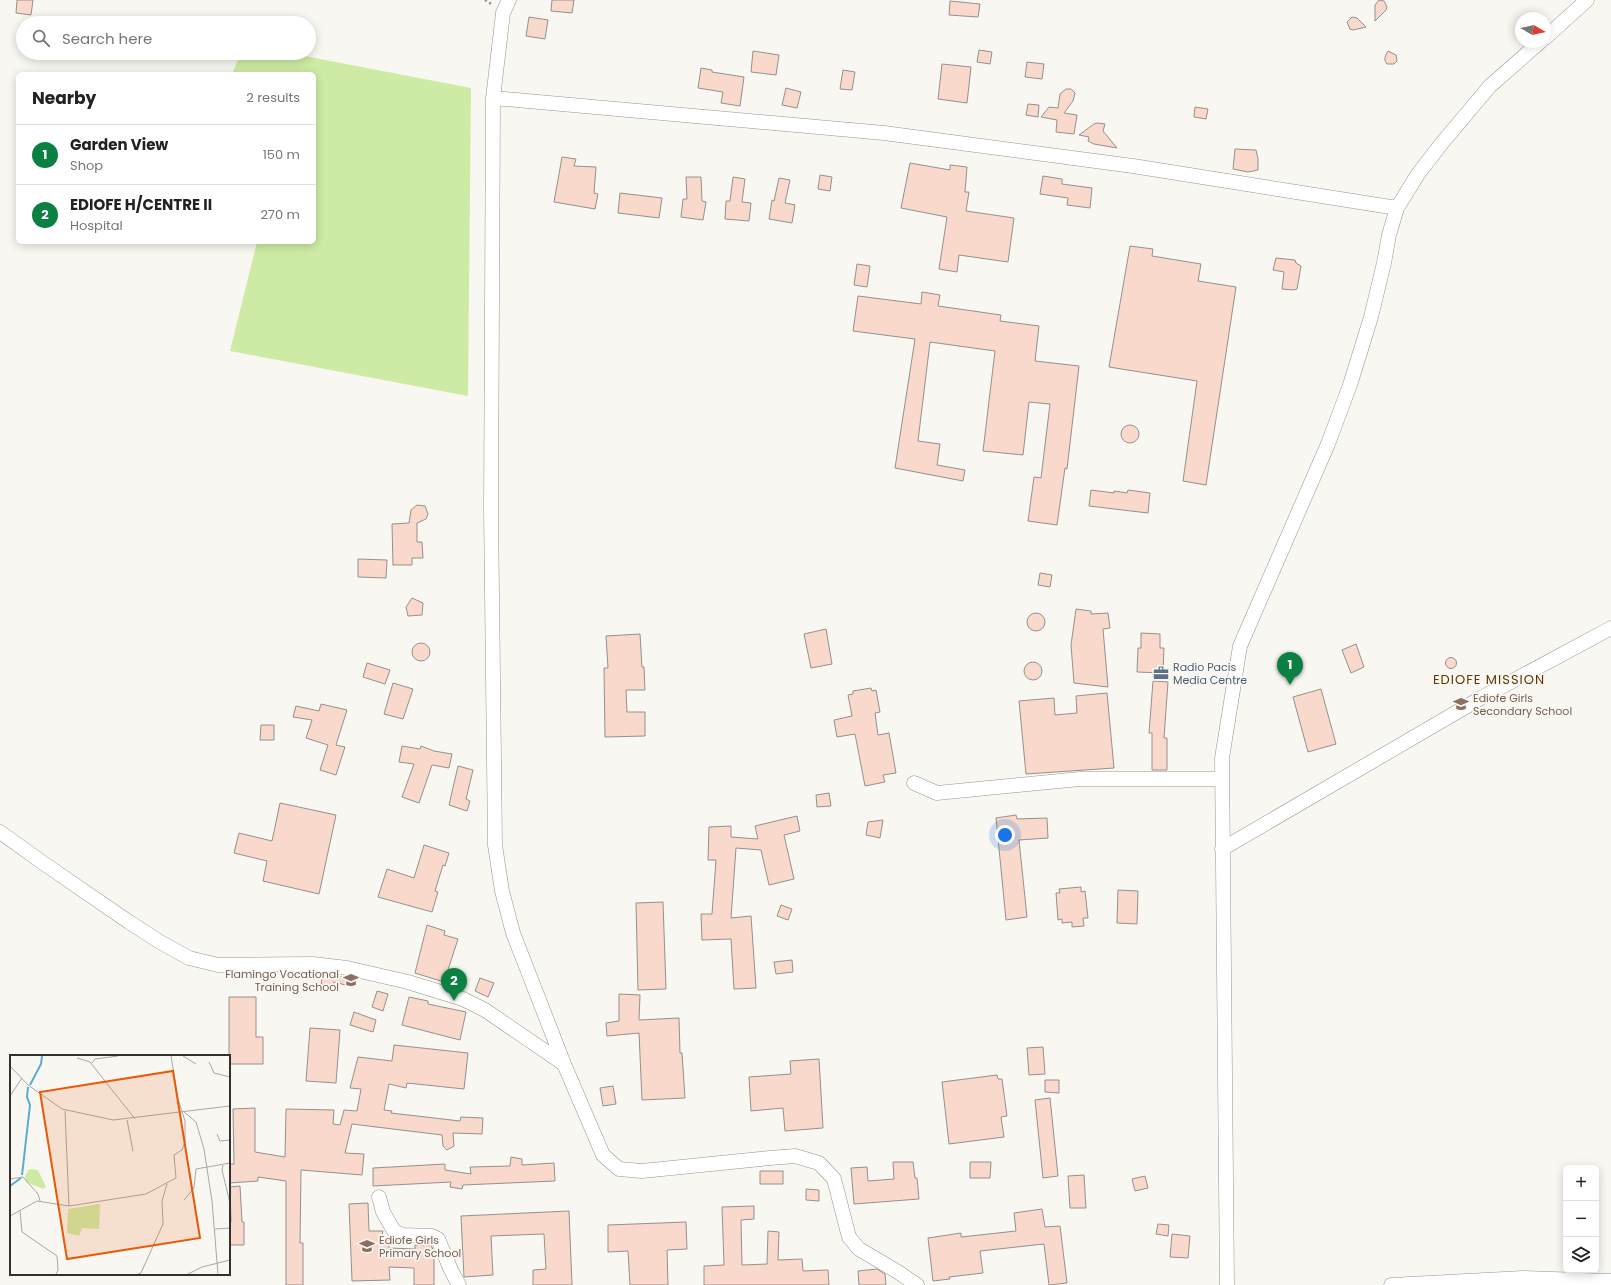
<!DOCTYPE html>
<meta charset="utf-8">
<style>
:root{--surface:#fff;--page:#f2f2f2;--text:#222;--muted:#767676;--line:#e0e0e0;--accent:#0b8043}
body{margin:0;font-family:Poppins,sans-serif;background:var(--page);color:var(--text)}
.controls{position:absolute;right:12px;bottom:12px;display:grid;overflow:hidden;border-radius:6px;box-shadow:0 2px 10px #0003}
.controls button{width:36px;height:36px;display:grid;place-items:center;padding:0;border:0;border-bottom:1px solid var(--line);background:var(--surface);color:var(--text);font:20px sans-serif}
.compass{position:absolute;left:1515px;top:12px;width:36px;height:36px;border-radius:50%;background:var(--surface);box-shadow:0 2px 10px #0003;rotate:99deg}
.you{position:absolute;left:1005px;top:835px;width:14px;height:14px;margin:-10px;border:3px solid #fff;border-radius:50%;background:#1a73e8;box-shadow:0 0 0 6px #1a73e833}
.badge{display:grid;place-items:center;width:26px;height:26px;border-radius:50%;background:var(--accent);color:#fff;font-size:13px;font-weight:700}
.pin{position:absolute;translate:-50% -33px;filter:drop-shadow(0 1px 2px #0008)}
.pin::after{content:'';position:absolute;top:21px;width:14px;height:12px;background:inherit;clip-path:polygon(0 0,100% 0,50% 100%)}
.list{margin:0;padding:0;list-style:none}
h2{display:flex;justify-content:space-between;align-items:center;height:52px;margin:0;padding:0 16px;font-size:17px}
h2 small{font-size:13px;font-weight:400;color:var(--muted)}
.list li{display:grid;grid-template-columns:26px 1fr auto;gap:12px;align-items:center;box-sizing:border-box;height:60px;padding:0 16px;border-top:1px solid var(--line)}
.list b{display:block;font-size:15px;white-space:nowrap}
.list p{margin:0;font-size:13px;white-space:nowrap;color:var(--muted)}
.list em{font-size:13px;font-style:normal;color:var(--muted)}
.icon{flex:none;width:22px;height:22px;fill:none;stroke:currentColor;stroke-width:2;stroke-linecap:round;stroke-linejoin:round}
.map{position:relative;flex:none;width:1611px;height:1285px;overflow:hidden}
.search{position:absolute;background:var(--surface);box-shadow:0 2px 10px #0003;left:16px;top:16px;width:300px;height:44px;display:flex;align-items:center;gap:10px;box-sizing:border-box;padding:0 14px;border-radius:22px;color:var(--muted);font-size:15px}
.panel{position:absolute;background:var(--surface);box-shadow:0 2px 10px #0003;left:16px;top:72px;width:300px;height:172px;border-radius:6px}
.map>svg:first-child{display:block}
.green{fill:#cdeba4}
.building{fill:#f8d9cb;stroke:#96908d}
.lines{fill:none;stroke-linecap:round;stroke-linejoin:round}
.minor-casing{stroke:#979590;stroke-width:15}
.path{stroke:#8f8d89;stroke-width:2.5;stroke-dasharray:2 3;stroke-linecap:butt}
.minor{stroke:#fff;stroke-width:14}
.labels{text-anchor:middle;dominant-baseline:central;stroke-width:3.5;stroke-linejoin:round;paint-order:stroke}
.service-label{font-size:11px;fill:#4e5e75;stroke:#f9f7f1;text-anchor:start}
.education-label{font-size:11px;fill:#785e54;stroke:#f9f7f1;text-anchor:start}
.quarter-label{font-size:13px;letter-spacing:1px;fill:#5d3705;stroke:#f9f7f1}
.inset-river{fill:none;stroke:#58acd3;stroke-width:2}
.inset-road{fill:none;stroke:#a9a8a3;stroke-width:1}
.view{fill:#e8590c;fill-opacity:0.15;stroke:#e8590c;stroke-width:2}
.inset-edge{fill:none;stroke:#32312f;stroke-width:2}
</style>
<div class="map">
<svg width="1611" height="1285" viewBox="0 0 1611 1285">
<rect width="100%" height="100%" fill="#f9f7f1"/>
<path class="green" d="M241,53H289L471,88L468,396L230,351L257,242H314V74H232Z"/>
<path class="building" d="M17,0H33L31,15L16,13Z
M552,0H574L572,13L551,11Z
M1379,0L1384,1L1387,7L1386,10L1375,21V5Z
M950,1L980,4L978,17L949,15Z
M529,17L548,20L545,39L526,36Z
M1352,17L1357,18L1366,27L1353,30L1350,29L1347,22Z
M979,50L992,52L990,64L977,62Z
M753,51L779,55L776,75L751,72Z
M1388,51L1396,55L1397,61L1394,64H1387L1385,61V57Z
M1027,62L1044,64L1042,79L1025,77Z
M942,64L971,67L967,103L938,99Z
M701,68L712,70V72L744,77L740,106L721,103L723,92L698,88Z
M843,70L855,72L852,90L840,89Z
M786,88L801,92L797,108L782,105Z
M1066,89H1071L1075,93L1073,101L1064,113L1077,115L1074,134L1056,132L1057,120L1041,117L1049,107L1058,108L1060,94Z
M1028,104L1039,105L1038,117L1026,115Z
M1195,107L1208,109L1206,119L1194,117Z
M1097,123L1105,124L1103,131L1117,148L1094,144L1088,141L1089,137L1079,135L1094,124Z
M1235,149L1256,150L1258,159V170L1248,172L1233,169Z
M562,157L576,159L574,166L596,167L594,193L598,194L595,209L554,202Z
M910,163L950,170V165L967,167L965,192H969L966,211L1014,218L1008,262L959,255L957,272L939,269L947,217L901,208Z
M820,175L832,177L830,191L818,189Z
M1043,176L1062,179V184L1092,188L1090,208L1067,205L1068,198L1040,194Z
M686,177H701L702,201L706,202L703,220L681,217L683,199H687Z
M733,177L745,179L742,202L751,203L749,221L725,219L726,201H730Z
M779,178L790,180L785,203L795,205L792,223L769,219L772,200L774,201Z
M620,193L662,198L659,218L618,213Z
M1130,246L1153,249L1152,256L1201,264L1198,281L1236,287L1206,485L1183,481L1197,381L1109,367Z
M1276,258L1295,260L1296,263L1301,266L1297,289L1293,290L1282,289L1284,272L1273,270Z
M857,264L870,266L867,287L854,285Z
M922,292L940,295L938,306L1001,315L1000,321L1039,326L1035,361L1079,366L1067,469L1065,468L1057,525L1028,521L1034,477L1041,478L1050,404L1029,402L1023,455L983,451L995,351L930,342L918,441L940,444L937,465L965,470L963,481L895,468L915,339L853,331L858,296L921,304Z
M1121 434a9 9 0 1 1 18 0a9 9 0 1 1-18 0Z
M1091,490L1114,493V491L1127,493L1128,490L1150,493L1148,513L1089,506Z
M417,505L425,506L428,514L426,519L417,523V542H422L423,558H412V565H393L392,524L409,523L411,510Z
M358,559L387,560L386,578L358,577Z
M1040,573L1052,575L1050,587L1038,585Z
M412,598L423,603L422,615L408,616L406,607Z
M1076,609L1091,611V614L1108,613L1110,628L1103,629L1108,687L1074,683L1071,645Z
M1027 622a9 9 0 1 1 18 0a9 9 0 1 1-18 0Z
M826,629L832,664L811,668L804,634Z
M1141,633L1160,634V648H1164L1163,673L1137,672L1138,648H1141Z
M640,634L642,667H644L645,690H626L627,712H645V736L605,737L604,668H608L606,636Z
M412 652a9 9 0 1 1 18 0a9 9 0 1 1-18 0Z
M1356,644L1364,667L1351,673L1342,650Z
M1445.5 663a5.5 5.5 0 1 1 11 0a5.5 5.5 0 1 1-11 0Z
M1024 671a9 9 0 1 1 18 0a9 9 0 1 1-18 0Z
M367,663L390,670L385,684L363,677Z
M1153,681L1168,682L1164,738H1167V770H1152V733H1149Z
M393,683L413,689L403,719L384,714Z
M871,688L872,691L876,690L880,712L875,713L878,735L889,733L896,773L883,775L885,782L865,786L855,734L837,737L834,720L852,716L848,695L853,694V691Z
M1321,689L1336,744L1308,752L1293,697Z
M1107,693L1114,768L1026,774L1019,701L1054,698L1055,715L1077,713L1076,696Z
M321,704L347,710L336,745L345,747L336,775L320,770L328,745L306,738L312,720L293,717L296,706L319,711Z
M261,725H274V740H260Z
M402,746L420,749L421,746L434,751L452,754L449,768L432,765L419,803L402,797L414,764L399,762Z
M458,766L473,770L466,799L470,801L467,811L449,805Z
M829,793L831,806L817,807L816,795Z
M280,803L336,815L319,894L263,881L267,861L234,853L239,833L272,841Z
M1016,815L1017,819L1047,818L1048,838L1019,840L1027,917L1006,920L996,818Z
M797,816L800,831L784,835L794,879L769,885L761,850L736,848L731,918L751,916L756,988L734,989L731,939L702,940L701,914H712L716,860H708L709,827L731,826V837L758,839L755,826Z
M883,820L880,838L866,835L868,822Z
M424,845L449,853L445,866L443,865L435,891L438,892L432,912L378,897L387,869L414,878Z
M1081,887V892L1085,891L1088,918H1083L1084,926L1072,927V922L1062,923V919L1058,920L1056,893H1060L1059,889Z
M1118,890L1138,891L1137,924L1117,923Z
M663,902L666,989L638,990L636,903Z
M781,905L792,909L788,920L777,916Z
M427,925L445,931L444,935L458,939L444,982L415,973Z
M792,960L793,972L776,974L774,962Z
M323,974L355,979L353,987L334,982L333,987L321,984Z
M480,978L494,983L488,997L475,991Z
M377,991L388,994L383,1011L372,1007Z
M619,994L640,995L639,1020L679,1018L680,1053H682L685,1098L642,1100L639,1033L607,1036L606,1023L619,1021Z
M229,997H256V1037H263V1064H229Z
M409,997L428,1001V1004L466,1012L460,1040L402,1025Z
M354,1012L376,1020L373,1032L350,1025Z
M310,1028L340,1030L336,1083L306,1081Z
M394,1045L468,1053L464,1089L407,1083L406,1088L389,1084L384,1110L392,1111L391,1113L460,1121L461,1117L483,1118L482,1134L453,1133L454,1146L447,1150L443,1146L442,1135L352,1124L345,1153L364,1154L362,1175L301,1170L300,1243H303V1285H286V1181L258,1177V1181L229,1183V1164H234L233,1109L255,1108V1152L285,1157L286,1109L334,1110L333,1124L340,1125L344,1110L357,1111L361,1089L350,1088L358,1057L392,1061Z
M1043,1047L1045,1074L1029,1075L1027,1048Z
M819,1059L823,1128L785,1131L783,1108L751,1111L749,1077L791,1074L790,1061Z
M997,1075L998,1079H1002L1007,1116L1001,1117L1004,1137L949,1144L942,1082Z
M1045,1080H1059V1093L1045,1092Z
M613,1086L616,1104L603,1106L600,1088Z
M1050,1098L1058,1176L1043,1178L1035,1100Z
M511,1157L522,1159V1165L554,1163L555,1181L463,1185L462,1189L450,1187L451,1182L373,1186V1168L445,1164V1170L471,1174L470,1167L510,1166Z
M893,1162H913L915,1178H917L919,1199L854,1204L851,1168L867,1167L868,1181L894,1179Z
M970,1162H991L990,1178H970Z
M760,1171H783V1184H760Z
M1084,1175L1086,1208H1070L1068,1176Z
M1145,1176L1148,1188L1135,1191L1132,1179Z
M240,1186L242,1222H244V1245H229V1222H231L230,1187Z
M806,1189L819,1190V1201L806,1200Z
M368,1203L369,1231H383L381,1240H388L389,1248L415,1249V1245H431L434,1252V1285H414V1268L389,1267L390,1280L352,1281L349,1204Z
M754,1206V1219L741,1220L742,1265L767,1264L768,1231L779,1232L778,1260L802,1259L803,1271L828,1270L829,1285H704V1266L724,1265L722,1207Z
M1042,1209L1045,1227L1060,1226L1067,1283L1049,1285L1044,1244L980,1251L983,1273L949,1277L950,1279L933,1281L928,1238L961,1233V1237L1016,1231L1014,1213Z
M569,1211L572,1285H533V1270L546,1269L544,1234L491,1236L493,1275L464,1277L461,1216Z
M686,1222L687,1249L667,1250L668,1285H630L628,1251L608,1252V1225Z
M1158,1224L1169,1225L1168,1236L1156,1234Z
M1172,1234L1190,1236L1188,1258L1170,1257Z
M877,1269L885,1274L886,1285H859L858,1271Z"/>
<g class="lines">
<g class="minor-casing">
<path id="minor" d="M509,0L503,13L493,98L491,510L495,845L502,891L513,933L564,1064L603,1155L619,1169L642,1171L770,1158L795,1156L819,1163L834,1179L849,1237L859,1249L898,1272L917,1285
M1545,38L1587,0
M493,98L884,133L1133,166L1397,208
M914,783L937,793L1080,779H1222
M0,832L46,865L129,922L160,942L189,958L218,965L313,964L347,968L408,982L463,999L485,1010L564,1064
M1222,849L1481,698L1611,628
M379,1197L383,1212L394,1231L402,1235L432,1236L438,1239L451,1270L459,1285
M1227,1285L1222,758L1240,646L1328,444L1350,385L1371,317L1384,263L1389,235L1397,208L1418,174L1442,143L1490,86L1540,42
M1391,1285L1523,1278L1611,1281"/>
</g>
<path class="path" d="M485,0L493,5"/>
<use href="#minor" class="minor"/>
</g>
<defs>
<g id="office-bare" transform="scale(1.2)"><path d="M-6-3h4V-5.5h4V-3h4V5H-6ZM-1-4.5V-3h2v-1.5ZM-6 0V1H6V0Z" fill="#5c6f8a" stroke="#f9f7f1" stroke-width="2.5" paint-order="stroke"/></g>
<g id="school-bare" transform="scale(1.2)"><path d="M0-5L7-2L0 1L-7-2ZM-4 1L0 2.5L4 1V4Q0 6-4 4Z" fill="#8d6e63" stroke="#f9f7f1" stroke-width="2.5" paint-order="stroke"/></g>
</defs>
<g fill-rule="evenodd">
<use href="#office-bare" x="1161" y="673"/>
<use href="#school-bare" x="1461" y="704"/>
<use href="#school-bare" x="351" y="980"/>
<use href="#school-bare" x="367" y="1246"/>
</g>
<g class="labels">
<g class="service-label">
<text x="1173" y="667">Radio Pacis<tspan x="1173" dy="13">Media Centre</tspan></text>
</g>
<g class="education-label">
<text x="1473" y="698">Ediofe Girls<tspan x="1473" dy="13">Secondary School</tspan></text>
<text x="339" y="974" text-anchor="end">Flamingo Vocational<tspan x="339" dy="13">Training School</tspan></text>
<text x="379" y="1240">Ediofe Girls<tspan x="379" dy="13">Primary School</tspan></text>
</g>
<g class="quarter-label">
<text x="1489" y="679">EDIOFE MISSION</text>
</g>
</g>
<g transform="translate(10 1055)">
<rect width="220" height="220" fill="#f9f7f1"/>
<path d="M19,114L28,115L36,132L33,134L16,127L15,121ZM90,149L89,174L72,173L69,181L57,178L58,154Z" fill="#cdeba4"/>
<path class="inset-river" d="M20,30L31,9L32,1M12,120L20,50L17,42L18,32M0,131L11,123"/>
<path class="inset-road" d="M173,1L186,9M67,3L80,7L125,64M199,7L204,18L220,22M82,8L85,4L108,1M0,11L18,30L52,54L103,65L220,51M0,41L12,23M55,56L59,151M173,56L186,67L194,94L202,146L208,219M117,65L123,96M207,79L210,86L220,85M213,110L212,115L220,148M0,124L13,122L28,139L30,146M174,145L184,133L186,114L220,108M10,156L12,177L47,201L48,215L46,219M0,161L27,146L59,151L136,139L166,123L164,100L172,95L175,87V66L168,44L161,1M205,174L220,173M128,219L131,218L153,169L152,146L157,129M178,219L192,212L220,205"/>
<path class="view" d="M163,16L190,183L57,204L30,37Z"/>
<rect width="220" height="220" class="inset-edge"/>
</g>
</svg>
<div class="controls">
<button>+</button>
<button>−</button>
<button><svg class="icon" aria-label="layers" viewBox="0 0 24 24"><path d="M12 4l9 5-9 5-9-5zM3 14l9 5 9-5"/></svg></button>
</div>
<svg class="compass" viewBox="-18 -18 36 36"><path d="M0-13l5 13h-10z" fill="#e53935"/><path d="M0 13l5-13h-10z" fill="#767676"/></svg>
<div class="you"></div>
<div class="pin badge" style="left:1290px;top:685px">1</div>
<div class="pin badge" style="left:454px;top:1001px">2</div>
<div class="search"><svg class="icon" aria-label="search" viewBox="0 0 24 24"><circle cx="10" cy="10" r="6"/><path d="M15 15l6 6"/></svg>Search here</div>
<section class="panel">
<h2>Nearby<small>2 results</small></h2>
<ul class="list">
<li><span class="badge">1</span><div><b>Garden View</b><p>Shop</p></div><em>150 m</em></li>
<li><span class="badge">2</span><div><b>EDIOFE H/CENTRE II</b><p>Hospital</p></div><em>270 m</em></li>
</ul>
</section>
</div>
